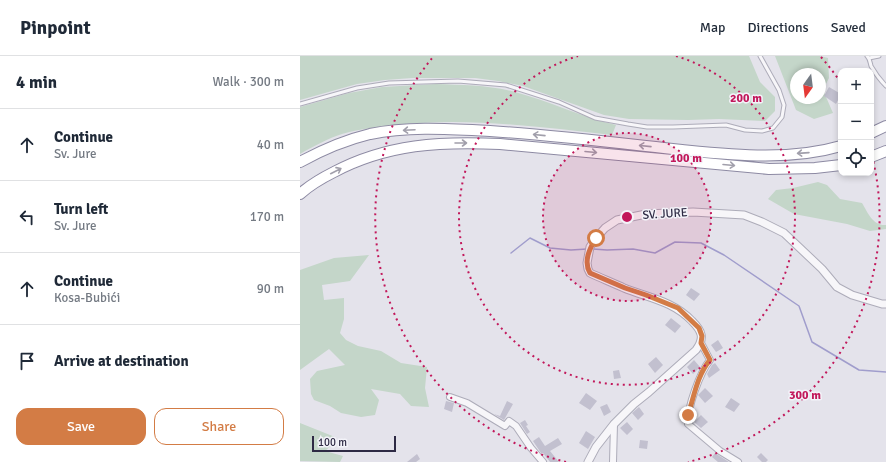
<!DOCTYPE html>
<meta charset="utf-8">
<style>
:root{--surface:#fff;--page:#f6f6f7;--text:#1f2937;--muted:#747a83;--line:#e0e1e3;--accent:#d37c45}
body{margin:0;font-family:Signika,sans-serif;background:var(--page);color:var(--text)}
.controls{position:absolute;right:12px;top:12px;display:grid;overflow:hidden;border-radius:8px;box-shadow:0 2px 6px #0003}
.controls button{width:36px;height:36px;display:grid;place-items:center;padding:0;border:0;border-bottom:1px solid var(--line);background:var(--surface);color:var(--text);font:20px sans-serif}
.compass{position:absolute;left:490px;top:12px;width:36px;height:36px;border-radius:50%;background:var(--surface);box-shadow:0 2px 6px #0003;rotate:194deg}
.scale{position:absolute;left:12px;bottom:10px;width:84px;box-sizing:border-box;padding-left:4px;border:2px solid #2e2a44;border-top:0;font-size:11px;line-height:14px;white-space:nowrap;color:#2e2a44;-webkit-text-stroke:3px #f3f3f9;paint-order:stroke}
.stop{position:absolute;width:12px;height:12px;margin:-9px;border:3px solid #d37c45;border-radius:50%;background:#fff}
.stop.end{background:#d37c45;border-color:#fff;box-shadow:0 1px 4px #0008}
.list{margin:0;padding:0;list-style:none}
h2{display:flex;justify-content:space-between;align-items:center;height:52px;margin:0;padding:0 16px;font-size:17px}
h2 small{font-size:13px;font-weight:400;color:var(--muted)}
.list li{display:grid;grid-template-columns:26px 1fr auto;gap:12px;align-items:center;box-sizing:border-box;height:72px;padding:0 16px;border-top:1px solid var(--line)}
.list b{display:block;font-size:15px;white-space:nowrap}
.list p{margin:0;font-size:13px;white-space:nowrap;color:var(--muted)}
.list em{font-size:13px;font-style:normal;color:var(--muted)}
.actions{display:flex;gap:8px;padding:12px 16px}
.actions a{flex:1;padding:9px 0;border:1px solid var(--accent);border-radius:12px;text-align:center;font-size:14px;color:var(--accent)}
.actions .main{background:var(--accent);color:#fff}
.icon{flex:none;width:22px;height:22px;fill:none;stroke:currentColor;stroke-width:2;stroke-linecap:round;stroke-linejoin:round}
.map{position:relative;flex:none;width:586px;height:406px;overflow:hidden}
header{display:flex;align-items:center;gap:24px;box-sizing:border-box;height:56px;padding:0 20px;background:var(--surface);border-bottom:1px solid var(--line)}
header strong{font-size:19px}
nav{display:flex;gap:22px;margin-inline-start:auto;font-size:14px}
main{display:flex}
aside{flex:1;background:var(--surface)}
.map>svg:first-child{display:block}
.green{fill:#c4d6c9;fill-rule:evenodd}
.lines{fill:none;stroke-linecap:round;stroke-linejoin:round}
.stream{stroke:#a09dcc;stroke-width:1.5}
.building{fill:#c2c0cf}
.service-casing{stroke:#adacb9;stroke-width:5}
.minor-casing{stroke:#adacb9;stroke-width:8}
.tertiary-casing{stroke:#adacb9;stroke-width:9}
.trunk-casing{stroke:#8d8aa3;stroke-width:12}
.service{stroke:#f7f6f9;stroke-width:3}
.minor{stroke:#f7f6f9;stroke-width:6}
.tertiary{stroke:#f7f6f9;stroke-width:7}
.trunk{stroke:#fff;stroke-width:10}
.oneway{stroke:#a19fab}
.route{stroke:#d37c45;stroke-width:5}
.ring{fill:none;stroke:#c2185b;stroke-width:2;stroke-dasharray:2 4}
.labels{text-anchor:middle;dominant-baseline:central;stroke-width:3;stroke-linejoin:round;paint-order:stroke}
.street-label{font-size:12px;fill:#2e2a44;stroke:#f3f3f9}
.centre{fill:#c2185b;stroke:#f3f3f9;stroke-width:2}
.ring-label{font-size:12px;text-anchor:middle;font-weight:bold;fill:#c2185b;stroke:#f3f3f9;stroke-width:3;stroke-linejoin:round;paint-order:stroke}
</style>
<header>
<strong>Pinpoint</strong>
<nav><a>Map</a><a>Directions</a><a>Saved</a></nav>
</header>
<main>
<aside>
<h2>4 min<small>Walk · 300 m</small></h2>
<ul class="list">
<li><svg class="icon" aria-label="ahead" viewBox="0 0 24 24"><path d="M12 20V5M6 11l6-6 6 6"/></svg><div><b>Continue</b><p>Sv. Jure</p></div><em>40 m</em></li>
<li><svg class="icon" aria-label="left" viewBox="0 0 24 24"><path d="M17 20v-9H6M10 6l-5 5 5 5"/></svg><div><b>Turn left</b><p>Sv. Jure</p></div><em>170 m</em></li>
<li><svg class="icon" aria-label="ahead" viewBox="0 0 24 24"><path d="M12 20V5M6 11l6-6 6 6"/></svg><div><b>Continue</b><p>Kosa-Bubići</p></div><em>90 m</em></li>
<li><svg class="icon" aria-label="arrive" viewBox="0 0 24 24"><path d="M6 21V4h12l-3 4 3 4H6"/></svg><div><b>Arrive at destination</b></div></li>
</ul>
<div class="actions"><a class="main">Save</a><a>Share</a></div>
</aside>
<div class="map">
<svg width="586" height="406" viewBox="0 0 586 406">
<rect width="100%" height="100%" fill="#e4e3eb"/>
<path class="green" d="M0,0H449L460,26L475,41V55L465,65L419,63L388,64L329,63L304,59L223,30L198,25L175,22H112L85,24L57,28L0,44Z
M475,0H520L528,2L529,22L523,34L533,57L514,63L496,54ZM496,18H520V42H496Z
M136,28C163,29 189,29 215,36C249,45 282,61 316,69L312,79C240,71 168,61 96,69C77,71 59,73 42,78C29,82 12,91 0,98V51L49,37L82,31Z
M518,126L527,129L540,143L562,147C568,157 573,170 586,169V173L570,175L547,168L494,158L468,143L476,134L493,132Z
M69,199L50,225L22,229L24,244L44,242V263L40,277L46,284L58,290L81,295L101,307L127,311L125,332L129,351L111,350L100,338L71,333L79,344L75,359L61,361L41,357L30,350L14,344L11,338L10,323L17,315L45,309L29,293L0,314V214L34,202Z
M0,367L35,381L33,388L25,395L43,400L40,406L0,405Z"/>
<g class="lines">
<path class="stream" d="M293,193L307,194L333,193L355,197L375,186L401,187L424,199L499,250L512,286L559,314L586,316
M211,197L230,182L250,192L271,194L287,193"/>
</g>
<path class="building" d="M529,31L541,38L536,48L524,40Z
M391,232L400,238L394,245L386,239Z
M371,262L381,270L375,277L365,269Z
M418,284L423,292L416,296L411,289Z
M356,301L363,309L355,317L348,308Z
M394,304L400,311L393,318L387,311Z
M415,307L420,314L409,322L407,318L412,309Z
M319,314L321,322L314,323L313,315Z
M405,332L413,340L405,347L398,339Z
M286,337L297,345L290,354L279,347Z
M431,342L440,348L434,356L425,351Z
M146,345L154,347L152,356L144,353Z
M207,345L213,348L204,364L194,358L200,360Z
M307,348L311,356L304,360L300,351Z
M339,351L344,358L338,364L332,357Z
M401,359L408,366L401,372L394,366Z
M225,364L228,369L226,370L230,376L227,378L220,367Z
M327,366L333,373L327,379L320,372Z
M286,375L295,381L288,393L279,387Z
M239,381L245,390L258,382L262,388L250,395L259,406H250L243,397H241L233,385Z
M340,384L348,385L347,393L339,392Z
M415,397L418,399L429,406H418L412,401Z
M461,397L468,404L466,406H462L457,401Z
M117,398L120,403L116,406H107Z"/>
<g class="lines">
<g class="service-casing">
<path id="service" d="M567,0C570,3 570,6 571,10C575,17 580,24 586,30
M569,2L579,0
M0,48L57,32L89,27L158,25L206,29L259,46L295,62L328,68L347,71H373L426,69L445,74L462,75L473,72L482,61L484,49L479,34L460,0"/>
</g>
<g class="minor-casing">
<path id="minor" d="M401,287L410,304C400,316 387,352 388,368L420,395L438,406
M150,341L167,347L205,370L209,365L216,370L231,392L243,406
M313,406L314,368"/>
</g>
<g class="tertiary-casing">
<path id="tertiary" d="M288,406L296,391L314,368L334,348L349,336L396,294C405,282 402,275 392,265C373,245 349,242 324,232C313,227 301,222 290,217L288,213L287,207L290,191L296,182L305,172L317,164L346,158L393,156L444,159L462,166L484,177L522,213L537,231L552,239L582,248H586"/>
</g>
<g class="trunk-casing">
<path id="trunk" d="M571,77L586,70
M571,101L586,95
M0,106C22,94 45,84 70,78C109,70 150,73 190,75C254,79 318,87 382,94C434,99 490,105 541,90
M0,138C10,129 22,122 34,116C87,88 141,85 200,88L469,113L515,112L541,109"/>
</g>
<use href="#service" class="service"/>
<use href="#minor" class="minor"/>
<use href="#tertiary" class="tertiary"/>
<use href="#trunk" class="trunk"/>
</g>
<defs><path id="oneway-shaft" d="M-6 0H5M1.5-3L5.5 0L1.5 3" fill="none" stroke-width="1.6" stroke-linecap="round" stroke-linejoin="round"/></defs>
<g class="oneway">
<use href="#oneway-shaft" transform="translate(109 74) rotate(177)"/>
<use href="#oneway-shaft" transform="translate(239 79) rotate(-174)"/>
<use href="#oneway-shaft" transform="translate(161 87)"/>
<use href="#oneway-shaft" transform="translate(345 90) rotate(-174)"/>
<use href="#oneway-shaft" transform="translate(291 96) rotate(5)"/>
<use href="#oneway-shaft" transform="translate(503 97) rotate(176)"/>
<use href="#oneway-shaft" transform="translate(429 109) rotate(5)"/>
<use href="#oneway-shaft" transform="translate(36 115) rotate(-27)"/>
</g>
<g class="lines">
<path class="route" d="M296,182C290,192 283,205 290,217L325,232L346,239L378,252L399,272L402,280L401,287L410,304C397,319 394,341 388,359"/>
</g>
<circle cx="327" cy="161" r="84" fill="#c2185b" fill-opacity=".12"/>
<g class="ring">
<circle cx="327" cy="161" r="84"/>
<path d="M376 0A168 168 0 1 1 278 0"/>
<path d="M266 406A252 252 0 0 1 133 1M521 1A252 252 0 0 1 541 27M572 100A252 252 0 0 1 388 406"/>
</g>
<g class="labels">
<g class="street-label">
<text transform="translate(365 158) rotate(-4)">SV. JURE</text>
</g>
</g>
<circle cx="327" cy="161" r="6" class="centre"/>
<g class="ring-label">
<text x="446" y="46">200 m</text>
<text x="386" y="106">100 m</text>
<text x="505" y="343">300 m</text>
</g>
</svg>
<div class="controls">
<button>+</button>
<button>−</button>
<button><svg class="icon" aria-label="locate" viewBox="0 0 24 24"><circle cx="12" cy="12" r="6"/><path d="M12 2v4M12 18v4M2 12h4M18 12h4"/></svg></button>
</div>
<svg class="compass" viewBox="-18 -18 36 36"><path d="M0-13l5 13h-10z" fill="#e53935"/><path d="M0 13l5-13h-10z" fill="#747a83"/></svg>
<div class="scale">100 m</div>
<div class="stop" style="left:296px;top:182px"></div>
<div class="stop end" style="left:388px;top:359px"></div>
</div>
</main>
